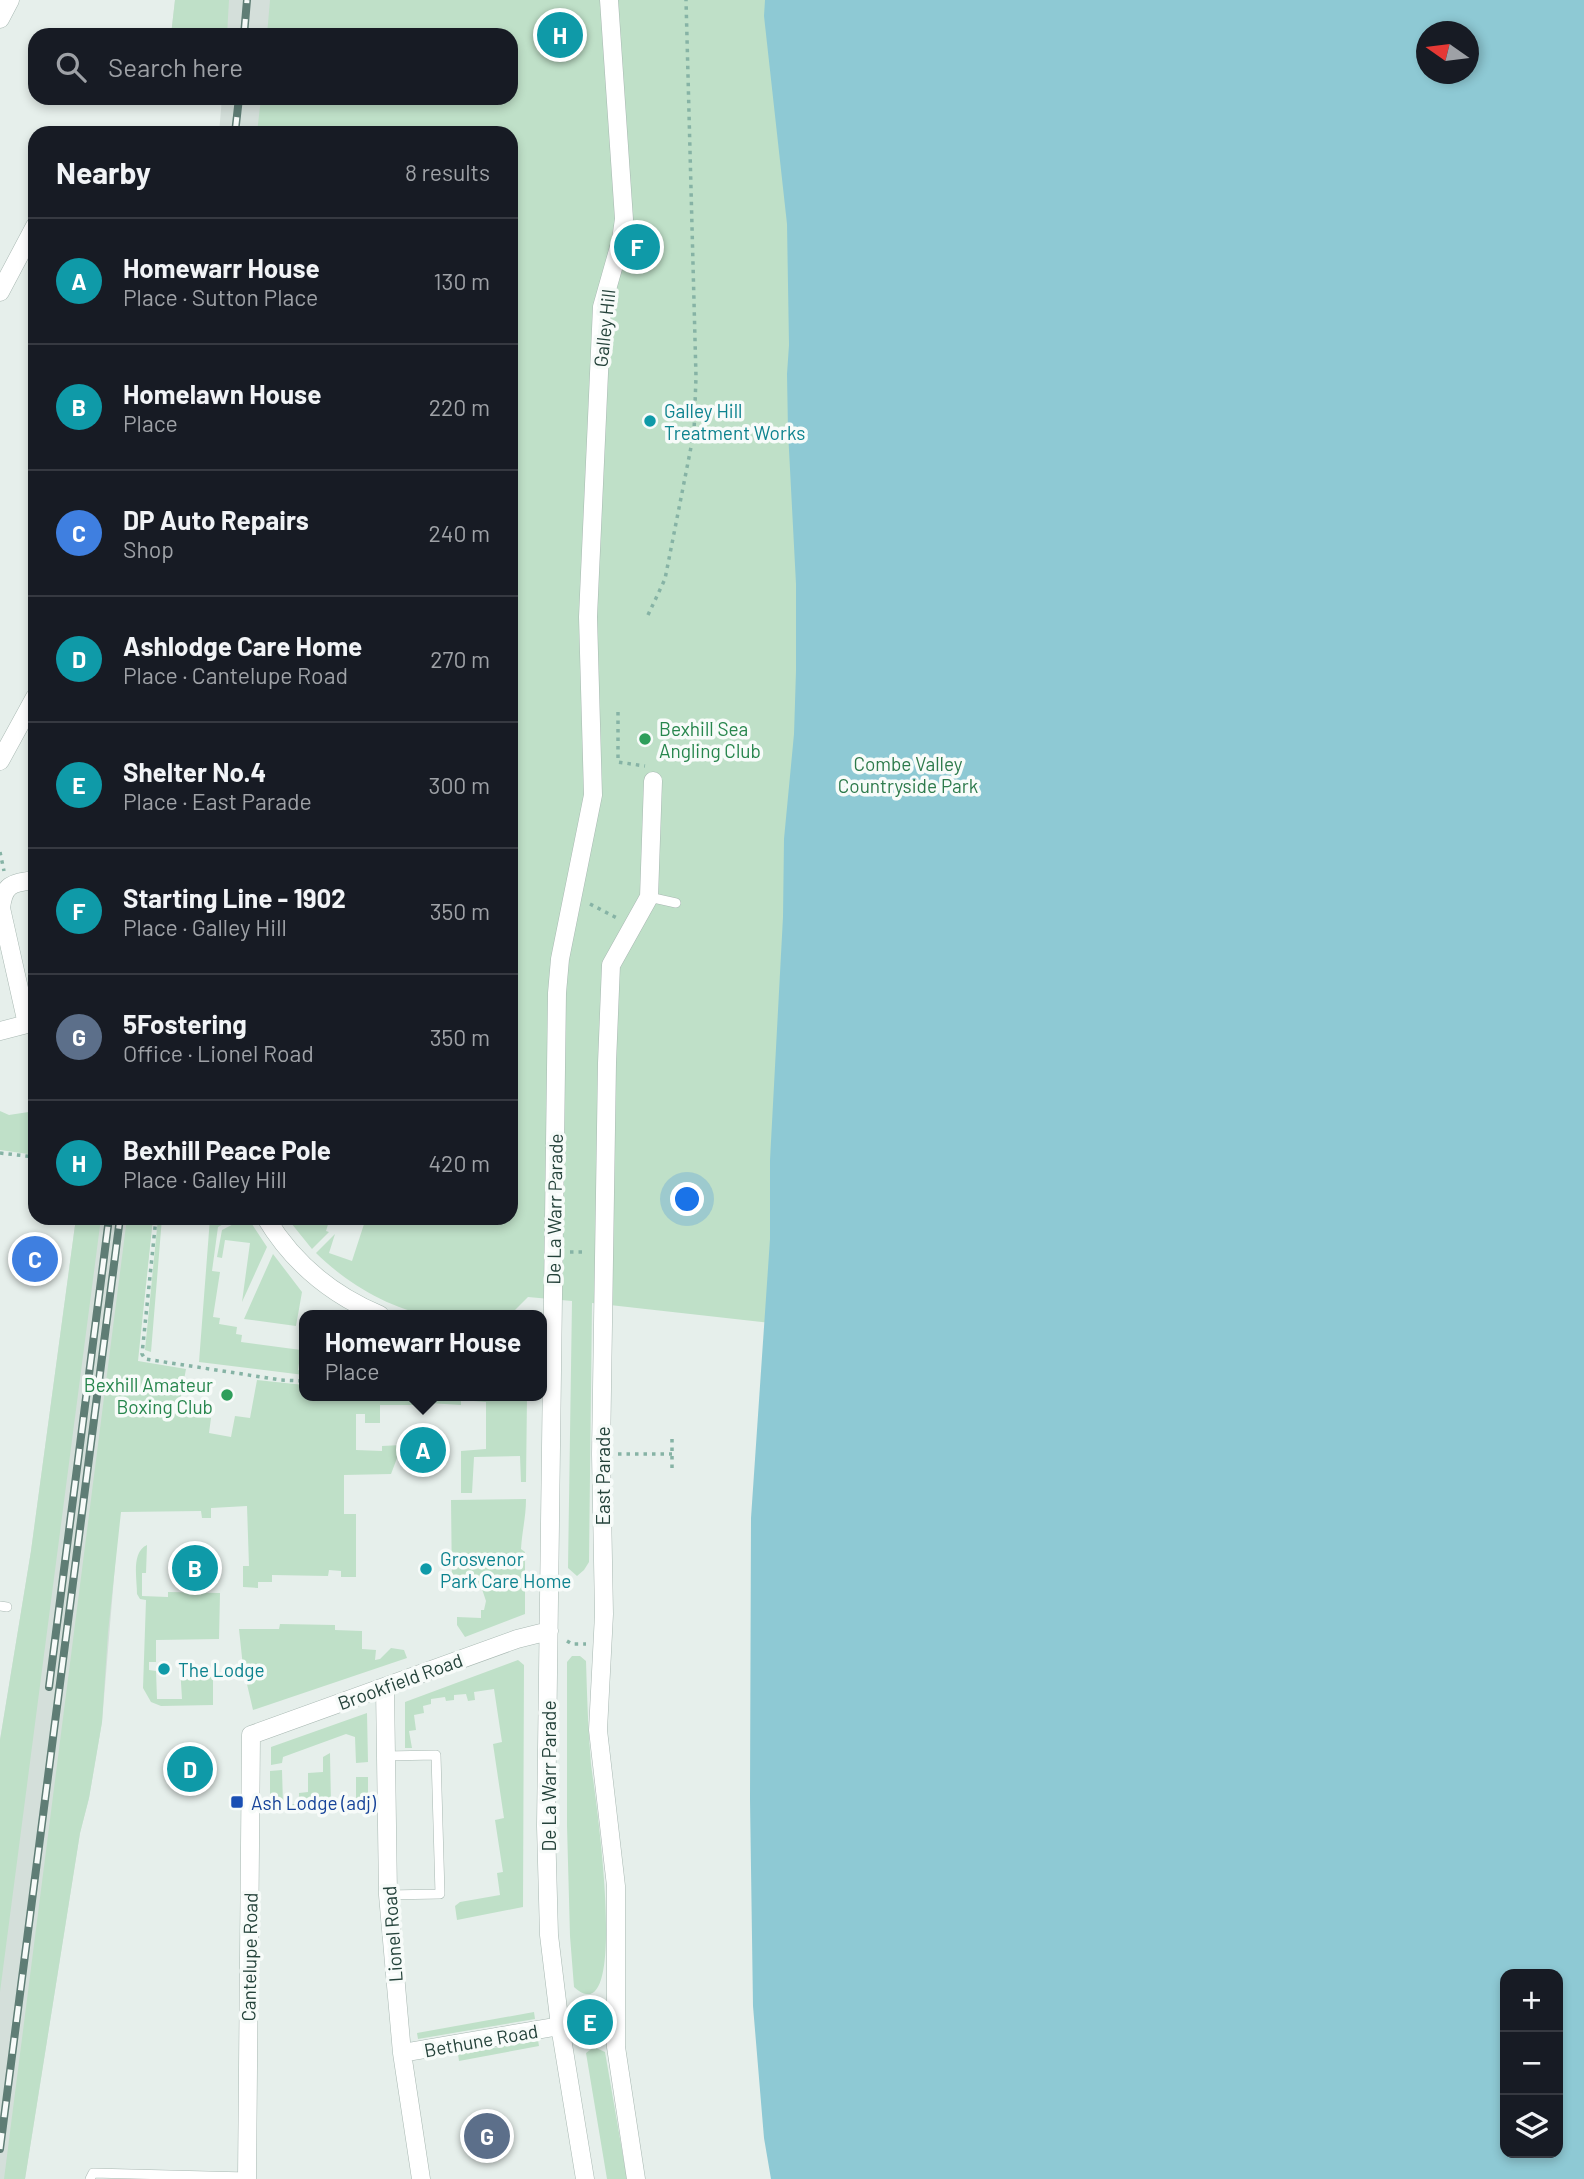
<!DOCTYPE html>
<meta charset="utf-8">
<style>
:root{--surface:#171b24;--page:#20242c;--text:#f1f3f6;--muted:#9ea1a6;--line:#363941;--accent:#f4845f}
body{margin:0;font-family:Barlow,sans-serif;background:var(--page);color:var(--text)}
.controls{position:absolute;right:21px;bottom:21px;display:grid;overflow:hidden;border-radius:14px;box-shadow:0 4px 10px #0003}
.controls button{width:63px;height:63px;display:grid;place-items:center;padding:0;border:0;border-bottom:2px solid var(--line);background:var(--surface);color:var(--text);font:35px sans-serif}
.compass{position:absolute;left:1416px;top:21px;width:63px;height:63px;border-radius:50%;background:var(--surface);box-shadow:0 4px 10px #0003;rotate:284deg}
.you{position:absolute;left:688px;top:1200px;width:24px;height:24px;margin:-18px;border:5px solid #fff;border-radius:50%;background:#1a73e8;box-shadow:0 0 0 10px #1a73e833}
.badge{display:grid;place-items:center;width:46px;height:46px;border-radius:50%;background:var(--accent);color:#fff;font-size:23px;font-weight:700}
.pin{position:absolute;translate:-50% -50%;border:4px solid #fff;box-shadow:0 2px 7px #0006}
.popup{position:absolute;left:299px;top:1310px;width:248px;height:91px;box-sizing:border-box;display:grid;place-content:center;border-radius:14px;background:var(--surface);filter:drop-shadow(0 2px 5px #0005);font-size:23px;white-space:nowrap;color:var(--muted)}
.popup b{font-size:26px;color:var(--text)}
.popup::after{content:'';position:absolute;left:50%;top:100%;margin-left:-14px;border:14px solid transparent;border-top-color:var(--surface)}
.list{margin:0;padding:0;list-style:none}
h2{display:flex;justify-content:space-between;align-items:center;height:91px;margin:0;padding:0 28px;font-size:30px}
h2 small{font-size:23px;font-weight:400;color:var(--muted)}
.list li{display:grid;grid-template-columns:46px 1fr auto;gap:21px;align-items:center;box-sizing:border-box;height:126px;padding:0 28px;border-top:2px solid var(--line)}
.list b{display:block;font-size:26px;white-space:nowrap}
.list p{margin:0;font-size:23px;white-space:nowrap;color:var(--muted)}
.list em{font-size:23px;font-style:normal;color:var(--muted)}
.icon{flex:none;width:38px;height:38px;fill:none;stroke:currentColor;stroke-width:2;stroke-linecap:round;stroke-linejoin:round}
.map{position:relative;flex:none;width:1584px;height:2179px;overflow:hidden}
.search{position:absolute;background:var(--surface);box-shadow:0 4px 10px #0003;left:28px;top:28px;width:490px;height:77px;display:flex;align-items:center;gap:18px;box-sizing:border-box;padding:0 24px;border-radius:21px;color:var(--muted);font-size:26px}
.panel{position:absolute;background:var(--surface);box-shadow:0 4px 10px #0003;left:28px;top:126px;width:490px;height:1099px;border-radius:21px}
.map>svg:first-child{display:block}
.built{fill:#d4dfda}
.green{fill:#bfe0c8}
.water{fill:#8ec9d4;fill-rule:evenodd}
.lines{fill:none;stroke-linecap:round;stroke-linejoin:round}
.lane-casing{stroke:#a8b8b2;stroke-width:10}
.street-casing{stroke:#a8b8b2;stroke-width:19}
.path{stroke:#86b3a5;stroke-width:3.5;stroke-dasharray:3.5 5;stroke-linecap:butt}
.lane{stroke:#fff;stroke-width:9}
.street{stroke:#fff;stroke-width:18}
.rail-casing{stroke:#5f7d75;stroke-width:8}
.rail{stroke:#f7fbf9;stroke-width:5;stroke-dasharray:16;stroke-linecap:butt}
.culture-dot{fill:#0f9aa8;stroke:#f7fbf9;stroke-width:2.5}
.leisure-dot{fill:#2e9e5b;stroke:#f7fbf9;stroke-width:2.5}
.transit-dot{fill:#1a4fb4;stroke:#f7fbf9;stroke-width:2.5}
.labels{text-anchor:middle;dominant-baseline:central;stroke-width:7;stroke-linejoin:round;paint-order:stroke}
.street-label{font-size:19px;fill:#24423a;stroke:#f7fbf9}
.culture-label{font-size:19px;fill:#0d838f;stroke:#f7fbf9;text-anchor:start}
.leisure-label{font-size:19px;fill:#27864d;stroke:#f7fbf9;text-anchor:start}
.park-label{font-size:19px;fill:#2d7a4b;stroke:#f7fbf9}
.transit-label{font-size:19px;fill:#164399;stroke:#f7fbf9;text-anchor:start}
</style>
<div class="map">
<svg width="1584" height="2179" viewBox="0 0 1584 2179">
<rect width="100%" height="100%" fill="#e6efeb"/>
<path class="built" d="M175,0H319L316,35H171Z
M222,98H309L301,133H219Z
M76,1218H153L117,1541L102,1722L89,1798L80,1833L25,2179H0V1740L31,1551Z"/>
<path class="green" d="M175,0H229L227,35H171Z
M270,0H1208L798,1326L592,1303L589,1562L584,1570L577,1576L568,1568L572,1301L528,1297L510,1315C484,1315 455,1319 429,1315C389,1309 344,1281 316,1253L335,1234L329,1253L352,1261L366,1218H511V133H257L261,98H511V35H267Z
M0,1111L9,1115L35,1111V1155L0,1150Z
M76,1218H101L0,1992V1740L31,1551Z
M127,1218H153L138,1361L186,1369L178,1412L211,1418L209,1433L231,1437L235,1416L250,1418L257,1380L304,1385V1396H527L526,1482H521L520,1456L474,1457L472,1493H461V1451L486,1449V1402L461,1400V1405L413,1402V1405H380V1423H365V1414H356V1450L382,1451V1446L402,1445L391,1474L344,1475V1514H356V1577H341V1571L329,1570L328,1576L272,1575V1582H258V1588L243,1587V1566H249L247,1506L211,1508V1518H202L201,1511L121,1512L108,1632L102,1722L89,1798L80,1833L25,2179H4Z
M158,1218H162L151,1352L145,1350Z
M210,1218H235L218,1227L212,1271L220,1272L213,1317L220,1318L219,1324L237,1327L236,1334L242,1335L241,1342L301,1350L298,1370L304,1371V1375L199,1362Z
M245,1218H248L267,1247L242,1302L250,1243L225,1240L222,1258L217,1257L222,1230Z
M287,1218H330L326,1231L329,1232L312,1249Z
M273,1254L302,1292L296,1326L244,1319Z
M526,1499C526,1517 522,1531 521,1549L525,1552V1614L465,1637L457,1625V1617L481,1618V1610H484L486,1601L481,1586H452L451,1500Z
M147,1545L146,1573H142V1596L168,1597V1592L220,1593L219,1639L156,1640V1662H149V1670L156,1671L157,1699H182L180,1666H208V1676L213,1677V1705L161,1706L151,1702L143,1688L146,1600L140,1599L137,1594C137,1579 131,1552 147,1545Z
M280,1624L335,1625V1630L362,1631V1649L376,1650L375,1660L380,1659L391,1648L404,1650L407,1658L253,1710L243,1667L239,1629H279Z
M572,1656H580L586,1661C587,1695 588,1729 591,1764C593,1780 633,2040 574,1987L570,1936L567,1826V1662Z
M518,1660L524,1665L523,1907L457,1920L455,1906L460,1902L500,1895L497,1873L503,1872L495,1820L504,1818L493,1744L502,1742L494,1689L474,1692L475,1700L468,1701L466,1694L454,1695V1700L446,1701L445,1697L431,1699V1704L423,1706L424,1713L414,1715L416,1730L409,1731L412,1748H405V1702Z
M367,1713L368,1762L356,1763L355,1737L346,1734L283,1757L282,1763L271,1765V1747Z
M330,1753L331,1803H356V1777H368V1809L270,1806V1771L282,1770L283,1804H299V1793L308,1792V1773L323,1772V1757Z
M534,2012L535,2019L418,2039L417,2033Z
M538,2040L539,2046L459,2061L458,2054Z
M594,2047L605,2052L627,2179H607L586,2053Z"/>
<path class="water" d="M765,0H1584V2179H771L764,2138L753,2006L750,1799L751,1518L770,1239V1160L783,917L784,839L794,734L796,671V584L788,431L787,374L789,345L787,224L764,16ZM1426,32H1468V74H1426ZM1505,1974H1558V2153H1505Z"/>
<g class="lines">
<g class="lane-casing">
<path id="lane" d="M649,897L676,903
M0,1606L7,1607
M386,1756L436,1755L440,1894L388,1895
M90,2179L93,2173L247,2177"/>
</g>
<g class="street-casing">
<path id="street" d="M0,19L10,0
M0,292L35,226
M0,761L35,697
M0,1031L27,1024L1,908C4,883 13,883 35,880
M266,1218C293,1263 332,1295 380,1315
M385,1688L388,1895L402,2053L421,2179
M402,2053L560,2026
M247,2179L251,1735L517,1639L549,1631
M585,2179L560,2026L549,1935L546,1826L557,993L560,959L593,795L588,617L602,307L621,240L624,219L609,0
M636,2179L616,2047V1886L598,1730L604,1614L601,1454L607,1063L611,965L649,897L653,781"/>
</g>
<path class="path" d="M648,615L665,579L694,432L696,377L686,0
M618,712V762L645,766
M0,852L4,871
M590,904L617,918
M0,1153L35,1157
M156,1218L142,1354L145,1359L281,1380L304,1381
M570,1252H587
M672,1439V1468
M618,1454H672
M567,1641L572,1644H586
M575,2009L581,2003L600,2000"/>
<use href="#lane" class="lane"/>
<use href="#street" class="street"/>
<g class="rail-casing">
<path id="rail" d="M244,35L247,0
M235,133L239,98
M49,1687L109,1218
M0,2149L120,1218"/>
</g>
<use href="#rail" class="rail"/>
</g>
<g class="culture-dot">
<circle cx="650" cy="421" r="7"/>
<circle cx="426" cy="1569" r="7"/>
<circle cx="164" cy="1669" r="7"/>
</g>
<g class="leisure-dot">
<circle cx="645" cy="739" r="7"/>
<circle cx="227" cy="1395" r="7"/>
</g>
<rect class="transit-dot" x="230" y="1795" width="14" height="14" rx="3.5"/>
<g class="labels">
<g class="street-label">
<text transform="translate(604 328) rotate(-84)">Galley Hill</text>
<text transform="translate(554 1209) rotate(-89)">De La Warr Parade</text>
<text transform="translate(602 1476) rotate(-90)">East Parade</text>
<text transform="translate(400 1681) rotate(-20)">Brookfield Road</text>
<text transform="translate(548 1776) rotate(-90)">De La Warr Parade</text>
<text transform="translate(392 1934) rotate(-94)">Lionel Road</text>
<text transform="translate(249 1957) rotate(-89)">Cantelupe Road</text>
<text transform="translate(481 2040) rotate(-10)">Bethune Road</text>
</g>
<g class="culture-label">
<text x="664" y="410">Galley Hill<tspan x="664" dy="22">Treatment Works</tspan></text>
<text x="440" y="1558">Grosvenor<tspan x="440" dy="22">Park Care Home</tspan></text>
<text x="178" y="1669">The Lodge</text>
</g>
<g class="leisure-label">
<text x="659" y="728">Bexhill Sea<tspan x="659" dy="22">Angling Club</tspan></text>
<text x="213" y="1384" text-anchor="end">Bexhill Amateur<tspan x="213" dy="22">Boxing Club</tspan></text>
</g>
<g class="park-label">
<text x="908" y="763">Combe Valley<tspan x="908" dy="22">Countryside Park</tspan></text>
</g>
<g class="transit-label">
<text x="251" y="1802">Ash Lodge (adj)</text>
</g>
</g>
</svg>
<div class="controls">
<button>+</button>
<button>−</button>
<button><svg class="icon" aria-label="layers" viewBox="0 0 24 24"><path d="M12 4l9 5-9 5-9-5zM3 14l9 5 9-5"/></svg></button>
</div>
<svg class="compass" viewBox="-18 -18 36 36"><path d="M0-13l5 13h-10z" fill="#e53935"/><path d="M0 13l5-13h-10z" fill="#9ea1a6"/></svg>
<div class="you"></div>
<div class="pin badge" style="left:423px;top:1450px;background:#0f9aa8">A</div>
<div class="popup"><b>Homewarr House</b>Place</div>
<div class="pin badge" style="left:195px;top:1568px;background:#0f9aa8">B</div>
<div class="pin badge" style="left:35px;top:1259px;background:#3f7fe0">C</div>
<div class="pin badge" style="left:190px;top:1769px;background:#0f9aa8">D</div>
<div class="pin badge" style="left:590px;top:2022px;background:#0f9aa8">E</div>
<div class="pin badge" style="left:637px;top:247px;background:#0f9aa8">F</div>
<div class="pin badge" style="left:487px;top:2136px;background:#5c6f8a">G</div>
<div class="pin badge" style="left:560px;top:35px;background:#0f9aa8">H</div>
<div class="search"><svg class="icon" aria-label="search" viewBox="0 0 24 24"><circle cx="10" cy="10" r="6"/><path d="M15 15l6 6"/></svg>Search here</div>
<section class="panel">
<h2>Nearby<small>8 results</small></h2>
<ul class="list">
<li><span class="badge" style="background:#0f9aa8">A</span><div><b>Homewarr House</b><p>Place · Sutton Place</p></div><em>130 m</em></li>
<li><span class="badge" style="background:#0f9aa8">B</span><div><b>Homelawn House</b><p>Place</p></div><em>220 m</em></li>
<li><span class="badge" style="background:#3f7fe0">C</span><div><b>DP Auto Repairs</b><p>Shop</p></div><em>240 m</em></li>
<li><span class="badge" style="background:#0f9aa8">D</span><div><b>Ashlodge Care Home</b><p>Place · Cantelupe Road</p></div><em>270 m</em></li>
<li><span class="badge" style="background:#0f9aa8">E</span><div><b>Shelter No.4</b><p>Place · East Parade</p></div><em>300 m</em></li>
<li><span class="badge" style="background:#0f9aa8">F</span><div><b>Starting Line - 1902</b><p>Place · Galley Hill</p></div><em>350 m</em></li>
<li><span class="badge" style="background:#5c6f8a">G</span><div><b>5Fostering</b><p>Office · Lionel Road</p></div><em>350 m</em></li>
<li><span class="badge" style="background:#0f9aa8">H</span><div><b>Bexhill Peace Pole</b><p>Place · Galley Hill</p></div><em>420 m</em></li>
</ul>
</section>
</div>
